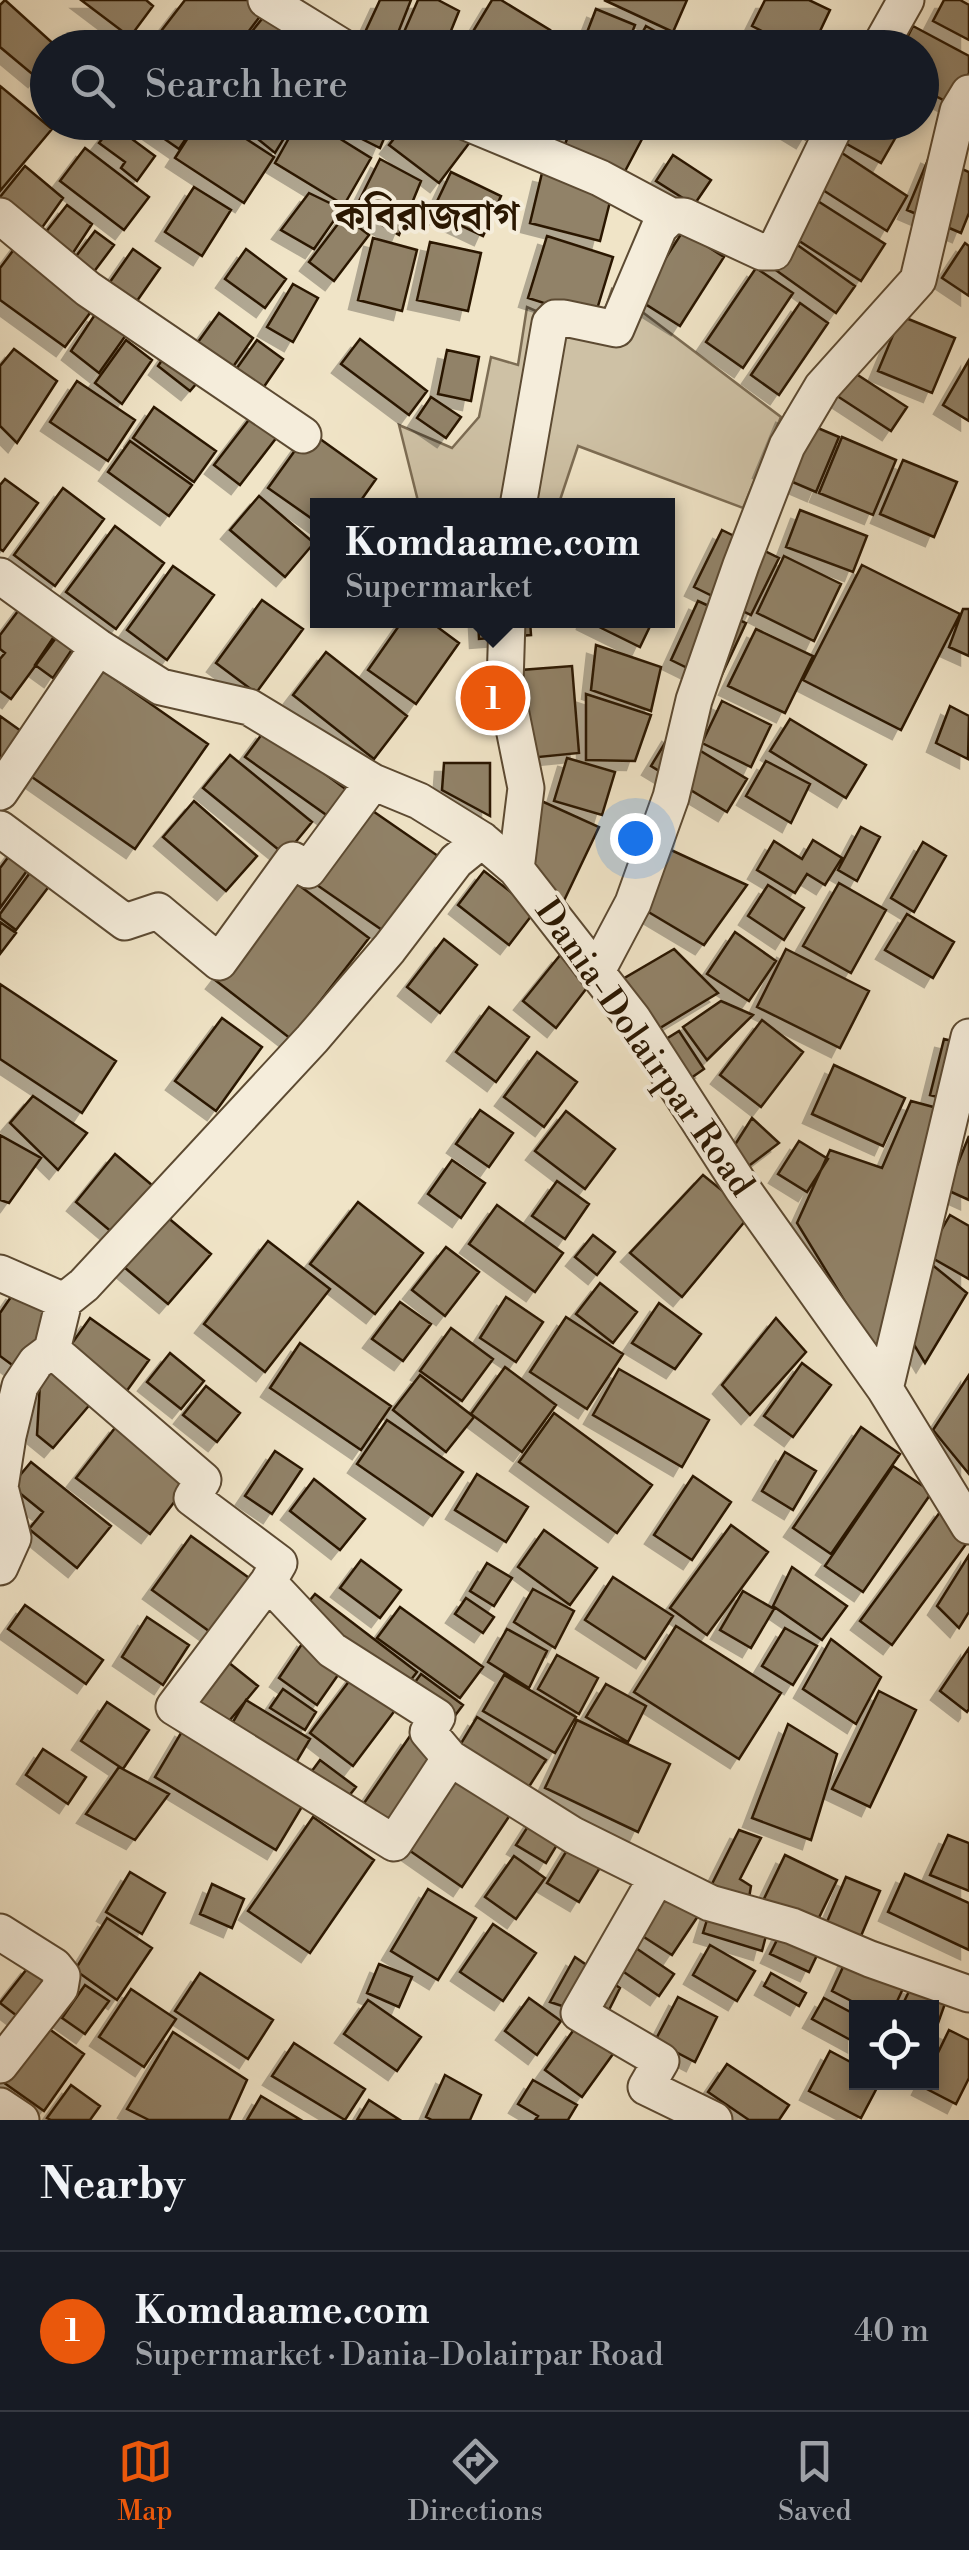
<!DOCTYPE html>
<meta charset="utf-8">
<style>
:root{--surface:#171b24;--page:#20242c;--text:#f1f3f6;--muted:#9ea1a6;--line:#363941;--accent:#ea580c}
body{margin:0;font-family:"Libre Bodoni","Noto Serif Bengali",serif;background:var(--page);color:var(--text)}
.controls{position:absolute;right:30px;bottom:30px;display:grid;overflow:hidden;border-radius:0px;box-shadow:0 5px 15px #0003}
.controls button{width:90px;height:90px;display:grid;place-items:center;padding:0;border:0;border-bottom:2px solid var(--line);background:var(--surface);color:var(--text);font:50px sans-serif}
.you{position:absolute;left:635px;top:838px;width:35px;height:35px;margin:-25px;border:8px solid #fff;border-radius:50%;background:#1a73e8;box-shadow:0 0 0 15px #1a73e833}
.badge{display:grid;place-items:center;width:65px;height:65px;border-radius:50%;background:var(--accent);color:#fff;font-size:32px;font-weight:700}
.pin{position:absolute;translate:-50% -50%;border:5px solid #fff;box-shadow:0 2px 10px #0006}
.popup{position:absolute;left:310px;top:498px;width:365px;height:130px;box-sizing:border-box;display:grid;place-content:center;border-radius:0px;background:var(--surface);filter:drop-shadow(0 2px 8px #0005);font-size:32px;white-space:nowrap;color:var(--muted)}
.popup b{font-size:38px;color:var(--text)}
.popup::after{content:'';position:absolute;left:50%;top:100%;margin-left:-20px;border:20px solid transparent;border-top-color:var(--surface)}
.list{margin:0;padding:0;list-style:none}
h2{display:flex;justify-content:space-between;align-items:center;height:130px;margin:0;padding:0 40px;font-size:42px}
h2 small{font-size:32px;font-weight:400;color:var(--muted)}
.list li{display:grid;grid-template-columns:65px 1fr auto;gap:30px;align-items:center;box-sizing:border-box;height:160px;padding:0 40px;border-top:2px solid var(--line)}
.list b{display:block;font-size:38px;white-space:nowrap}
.list p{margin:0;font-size:32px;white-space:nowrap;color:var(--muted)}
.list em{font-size:32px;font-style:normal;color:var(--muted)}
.icon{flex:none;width:55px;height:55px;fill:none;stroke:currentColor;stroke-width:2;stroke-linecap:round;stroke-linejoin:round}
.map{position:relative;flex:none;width:969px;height:2120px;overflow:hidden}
.search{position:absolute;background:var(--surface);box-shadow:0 5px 15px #0003;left:30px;right:30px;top:30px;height:110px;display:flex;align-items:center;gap:25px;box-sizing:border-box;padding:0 35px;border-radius:55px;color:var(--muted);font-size:38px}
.sheet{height:290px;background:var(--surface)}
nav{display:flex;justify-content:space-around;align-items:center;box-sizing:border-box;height:140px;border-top:2px solid var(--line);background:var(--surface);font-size:28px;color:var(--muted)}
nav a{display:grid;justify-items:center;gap:5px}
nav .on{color:var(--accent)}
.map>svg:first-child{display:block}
.green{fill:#cec1a5;stroke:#7c6c53;stroke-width:2.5}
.building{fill:#918268;stroke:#2a1701;stroke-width:2.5;filter:url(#shadow)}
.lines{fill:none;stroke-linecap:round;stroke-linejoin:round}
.minor-casing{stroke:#5c4a32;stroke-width:39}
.minor{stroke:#f5eddb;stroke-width:35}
.labels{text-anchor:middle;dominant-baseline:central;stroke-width:8;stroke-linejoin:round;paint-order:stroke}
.street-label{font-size:35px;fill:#2a1701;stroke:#f5eddb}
.quarter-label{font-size:40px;font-weight:bold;fill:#2a1701;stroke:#f5eddb}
</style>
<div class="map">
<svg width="969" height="2120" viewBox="0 0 969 2120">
<defs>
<filter id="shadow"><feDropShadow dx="-9" dy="9" stdDeviation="0" flood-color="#0004"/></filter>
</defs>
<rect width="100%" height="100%" fill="#f0e4c7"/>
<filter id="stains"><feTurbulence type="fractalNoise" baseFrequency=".002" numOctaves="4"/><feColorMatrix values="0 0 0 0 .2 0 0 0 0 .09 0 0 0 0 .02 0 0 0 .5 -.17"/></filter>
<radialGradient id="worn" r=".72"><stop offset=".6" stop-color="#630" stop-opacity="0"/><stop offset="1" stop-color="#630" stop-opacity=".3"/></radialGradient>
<path class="green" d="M612,289L781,417L743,508L578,446L560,500L576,505H419L399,425L452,448L479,417L491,357L518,365L527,307L596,337Z"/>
<path class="building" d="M5,0L58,48H48V63L37,78L0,47V5Z
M81,0H146L153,6L130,37Z
M185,0H250L264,11L236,48H148Z
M380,0H411L392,48H369L360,43Z
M418,0H438L459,11L444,48H397Z
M492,0H501L550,30L539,48H463Z
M604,0H687L673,32Z
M765,0H809L830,10L812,48H795L752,26Z
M944,0H960L969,5V40L933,21Z
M270,9L294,27L278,48H245L241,45Z
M596,9L635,25L626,48H581Z
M646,26L686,48H634Z
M913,26L969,56V73L953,105L922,89V48H902Z
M552,33L579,44L577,48H546Z
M0,86L52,129L0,191Z
M140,122H197L179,149Z
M198,122H220L274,157L244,203L175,158Z
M237,122H294L275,153Z
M298,122H313L371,158L344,205L275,163Z
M351,122H391L380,148L346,131Z
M407,122H444L470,142L439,183L389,145Z
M573,122H651L623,175L563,150Z
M777,122H815L805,139Z
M856,122H873L897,135L881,163L845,143Z
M113,125L155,156L137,181L121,168L125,162L99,143Z
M85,148L149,197L124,230L60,181Z
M839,151L907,196L887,231L815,185Z
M673,155L711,180L694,205L656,181Z
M930,155L969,172V213L961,233L907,210Z
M380,159L421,181L399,235L355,209Z
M25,166L63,198L34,239L0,210V197Z
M451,172L501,196L483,236L432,212Z
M542,173L613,190L600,241L530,223Z
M194,187L231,210L202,256L165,232Z
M309,193L342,209L314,249L281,230Z
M813,198L885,244L861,281L790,235Z
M67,205L92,224L65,265L38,242Z
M344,216L369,235L334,281L309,262Z
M95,231L114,245L90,277L71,263Z
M683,231L724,257L680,326L639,300Z
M547,236L613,257L594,319L528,298Z
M373,238L417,250L402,311L358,300Z
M789,239L855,286L836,313L770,266Z
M21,240L101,298L65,347L0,300V268Z
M430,242L481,253L468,311L417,300Z
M965,243L969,246V296L942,278Z
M133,249L160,268L123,321L96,302Z
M246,249L286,279L265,308L225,279Z
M756,268L793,293L743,368L706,342Z
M293,284L318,298L293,342L267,327Z
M800,303L828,323L779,395L751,375Z
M96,313L126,335L99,373L71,351Z
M219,313L253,338L228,374L193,349Z
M901,316L955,338L932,393L878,371Z
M360,339L427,391L409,415L341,364Z
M126,340L152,360L122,404L95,383Z
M257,340L283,359L259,394L232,375Z
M14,349L57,381L17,443L0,426V366Z
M169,350L203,376L190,391L158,366Z
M447,350L479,357L471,401L438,394Z
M969,360V421L943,405Z
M847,368L907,407L891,431L831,392Z
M77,381L135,420L108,461L50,422Z
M431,397L461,417L446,438L417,418Z
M154,407L216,451L194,482L133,438Z
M258,408L284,428L240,485L214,465Z
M785,414L839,437L816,492L762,469Z
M309,431L376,479L357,506H318V523L268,488Z
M842,437L896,460L873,515L819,493Z
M130,441L192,485L169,516L108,472Z
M903,460L957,482L934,537L880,514Z
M5,479L38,503L3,551L0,549V485Z
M63,488L104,519L55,586L14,555Z
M259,496L314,543L285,577L230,530Z
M800,510L867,536L853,572L786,547Z
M115,526L164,563L116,629L66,592Z
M722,530L779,558L751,615L694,587Z
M784,556L841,584L814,641L757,613Z
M862,565L960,614L901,730L803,680Z
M173,566L214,595L167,660L127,630Z
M262,600L303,629L256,693L216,663Z
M698,601L746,623L718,683L671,660Z
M24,603L61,631L11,699L0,691V659L5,653L0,649V635Z
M963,609H969V656L949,647Z
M403,620H428L459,643L416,704L368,670Z
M478,620H530L531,635L479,639Z
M585,620H653L640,647Z
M756,629L813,656L785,713L728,686Z
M55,635L73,648L53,678L35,665Z
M596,645L661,667L651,711L591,690Z
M326,652L407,716L374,759L293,695Z
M92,663L208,744L135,849L19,768Z
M572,666L579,753L529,758L521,670Z
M586,694L651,715L635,761L586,760Z
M722,701L771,725L751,767L702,743Z
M950,706L969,716L968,759L936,743Z
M0,716L28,736L0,774Z
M790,719L866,765L846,798L770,751Z
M265,730L351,793L332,819L245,757Z
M671,733L747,779L727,812L651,766Z
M230,755L312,822L285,855L203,788Z
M567,758L615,772L602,815L554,801Z
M766,761L810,784L791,823L746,796Z
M444,763H490V816L442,790Z
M537,799L599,827L560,909L524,867Z
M194,801L257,856L226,891L163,837Z
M367,807L438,856L385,932L314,883Z
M861,827L880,837L857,881L838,870Z
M813,840L842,858L825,885L807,874L795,893L757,870L774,841L802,859Z
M923,842L946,856L914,912L891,898Z
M658,844L747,885L704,945L640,907Z
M15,848L34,861L0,908V868Z
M37,863L56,877L16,930L0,918V914Z
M484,871L535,911L509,945L458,905Z
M292,880L369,938L291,1039L215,980Z
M839,883L886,910L851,973L803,946Z
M768,885L804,908L784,940L748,916Z
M907,914L954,942L933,978L885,950Z
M0,922L16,933L0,954Z
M735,932L776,961L749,1001L707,974Z
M444,939L477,965L440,1013L407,987Z
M674,949L718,993L650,1034L616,983Z
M786,949L869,991L840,1048L757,1007Z
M561,954L593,980L556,1028L523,1001Z
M0,984L116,1061L82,1113L0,1059Z
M721,1001L753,1015L707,1060L683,1027Z
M489,1007L529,1037L496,1082L456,1052Z
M222,1018L262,1047L216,1111L175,1081Z
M762,1020L803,1052L761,1107L720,1075Z
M679,1031L704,1069L681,1085L655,1046Z
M944,1039L969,1045V1105L930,1095Z
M537,1052L577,1082L544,1127L504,1097Z
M834,1065L905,1098L883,1146L812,1114Z
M33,1096L87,1133L58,1170L10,1123Z
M911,1101L952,1112L880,1359L797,1223L830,1150L882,1168Z
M480,1110L513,1133L489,1167L456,1144Z
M566,1111L615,1149L585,1189L535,1151Z
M752,1118L779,1143L746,1168L731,1151Z
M0,1135L41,1158L9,1203L0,1200Z
M969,1136V1200L947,1190Z
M799,1141L828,1159L807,1192L778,1174Z
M115,1154L159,1191L120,1239L76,1202Z
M452,1160L485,1183L461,1218L428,1194Z
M703,1175L751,1214L682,1297L630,1253Z
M557,1181L589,1204L565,1239L532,1216Z
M358,1202L423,1253L375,1314L310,1264Z
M497,1205L563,1253L535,1292L469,1244Z
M950,1215L969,1226V1279L927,1255Z
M166,1216L211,1254L168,1304L124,1267Z
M593,1235L615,1252L597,1275L575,1257Z
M268,1241L330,1289L265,1372L204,1324Z
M446,1247L479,1272L445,1316L412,1290Z
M930,1263L967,1293L925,1363L910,1338Z
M600,1283L637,1312L613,1343L576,1314Z
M15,1291L55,1318L19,1370L0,1356V1313Z
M506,1297L543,1322L516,1362L480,1338Z
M400,1302L431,1324L403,1361L372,1339Z
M659,1303L701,1334L675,1369L632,1343Z
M566,1317L623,1354L587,1409L530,1372Z
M90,1318L149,1360L121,1399L63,1356Z
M776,1318L806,1352L750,1415L722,1385Z
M451,1328L493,1359L462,1401L420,1371Z
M300,1343L391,1406L361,1450L270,1388Z
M170,1353L204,1381L181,1409L147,1382Z
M55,1357L98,1395L53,1448L37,1435L40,1383Z
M802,1363L831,1385L793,1437L764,1416Z
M505,1367L556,1405L522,1452L471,1414Z
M619,1369L709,1420L682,1467L593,1415Z
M420,1375L474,1417L446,1452L393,1410Z
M969,1375V1474L933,1430Z
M206,1386L240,1413L217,1442L183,1415Z
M554,1413L652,1485L617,1533L519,1462Z
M387,1420L463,1472L432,1516L357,1464Z
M118,1424L191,1480L150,1534L76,1478Z
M861,1427L900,1454L831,1554L793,1528Z
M275,1451L302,1469L272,1514L245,1496Z
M785,1452L816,1471L793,1510L762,1491Z
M31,1462L111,1526L77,1568L29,1529L43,1512L11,1486Z
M893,1466L932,1492L863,1592L825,1566Z
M477,1474L528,1507L506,1542L455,1510Z
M693,1476L731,1502L692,1560L654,1535Z
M314,1479L365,1519L340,1550L290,1511Z
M943,1508L969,1540L892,1645L860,1621Z
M731,1525L768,1552L707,1635L670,1608Z
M544,1530L597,1568L570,1605L518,1567Z
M191,1536L252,1580L213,1634L152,1590Z
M969,1555V1612L959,1628L937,1606Z
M361,1560L401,1590L380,1618L340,1588Z
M487,1563L512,1578L494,1606L470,1591Z
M792,1567L847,1606L822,1640L773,1606Z
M613,1577L673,1616L645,1659L585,1620Z
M533,1589L574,1611L555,1648L514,1622Z
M743,1591L774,1609L751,1648L720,1630Z
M315,1594L417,1672L403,1690L301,1611Z
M466,1598L494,1617L483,1633L455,1614Z
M25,1605L103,1660L86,1684L8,1629Z
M400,1607L483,1667L460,1698L377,1638Z
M147,1617L189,1645L163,1685L122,1657Z
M676,1626L781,1693L739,1759L634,1692Z
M785,1628L817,1646L793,1685L762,1666Z
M507,1629L547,1651L529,1688L488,1662Z
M306,1638L345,1665L317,1705L279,1678Z
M831,1639L881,1677L856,1724L803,1689Z
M969,1648V1709L967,1712L940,1691Z
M557,1655L598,1678L579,1714L538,1689Z
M228,1662L258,1686L220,1732L191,1709Z
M356,1672L399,1705L353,1766L310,1733Z
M421,1674L463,1705L448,1725L407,1693Z
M504,1675L576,1717L555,1753L483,1711Z
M606,1684L646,1706L628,1742L586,1717Z
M283,1689L316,1712L305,1730L270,1708Z
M879,1691L916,1710L870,1807L832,1789Z
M246,1700L310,1739L291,1771L227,1732Z
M107,1702L149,1730L123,1769L81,1741Z
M477,1717L546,1760L525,1793L457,1750Z
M577,1720L670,1764L638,1832L545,1788Z
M788,1724L837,1754L811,1840L752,1818Z
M184,1728L306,1800L276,1850L155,1777Z
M410,1736L443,1758L391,1834L358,1812Z
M43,1749L86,1777L68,1804L26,1775Z
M320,1760L356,1787L341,1806L306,1779Z
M119,1767L169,1794L135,1840L86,1814Z
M451,1775L510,1815L462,1887L403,1846Z
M313,1817L374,1860L310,1953L248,1911Z
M534,1817L563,1835L546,1863L516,1845Z
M739,1830L761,1838L740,1879L751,1886L749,1898L710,1888Z
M948,1835L969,1843V1891L930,1875Z
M572,1842L604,1861L579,1902L547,1883Z
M785,1855L837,1880L814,1928L762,1903Z
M514,1856L545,1878L516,1919L485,1897Z
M130,1872L165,1893L142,1934L106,1912Z
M905,1874L969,1903V1950L888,1912Z
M846,1877L880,1891L858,1943L824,1929Z
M212,1884L244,1899L232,1928L200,1914Z
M428,1889L476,1918L438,1980L391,1951Z
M664,1889L700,1913L672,1955L636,1932Z
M710,1910L768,1928L762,1951L703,1933Z
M107,1918L152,1948L117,2000L75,1970Z
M493,1924L536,1953L503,2001L460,1972Z
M781,1932L819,1951L809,1972L770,1954Z
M630,1944L674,1974L659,1996L615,1966Z
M710,1945L755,1971L737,2001L693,1975Z
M849,1954L906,1982L894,2008H865L832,1991Z
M575,1957L620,1988L604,2020L550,2002Z
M379,1964L412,1977L399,2007L367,1993Z
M30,1965L54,1983L25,2022L0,2003Z
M200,1973L273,2020L248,2059L175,2011Z
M771,1973L806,1993L799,2006L764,1986Z
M85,1985L109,2001L85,2034L62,2018Z
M912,1985L947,1998L932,2040V2008H901Z
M131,1989L176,2019L144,2067L99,2037Z
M678,1997L717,2017L695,2062L655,2041Z
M529,1998L561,2021L537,2055L505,2031Z
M824,1998L856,2015V2043L812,2019Z
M368,2000L421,2037L397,2071L344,2034Z
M38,2021L84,2054L44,2111L0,2080Z
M575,2028L613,2054L582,2097L545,2070Z
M949,2030L969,2040V2078L956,2104L921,2086L923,2082H932V2065Z
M173,2032L247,2080L229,2120H149L127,2109Z
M294,2043L365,2089L345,2120L272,2076Z
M830,2051L856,2065V2082H880L861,2118L809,2091Z
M727,2064L789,2105L779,2120H749L708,2092Z
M445,2075L481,2095L470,2120H432L426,2117Z
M533,2080L577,2105L568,2120H535L538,2116L518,2104Z
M71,2085L100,2106L90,2120H51L47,2118Z
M261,2096L301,2120H247Z
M369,2100L400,2120H357Z"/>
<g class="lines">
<g class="minor-casing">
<path id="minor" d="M266,0L344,48
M879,48L906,0
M466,122L600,178L671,216
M0,216L88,289L303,435
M518,506L550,323L555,318H564L616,329L659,228L671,216H684L762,252H774L837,122
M0,576L98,647L161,687L249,707L373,782L419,801L482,840L516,869L633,1019L742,1188L885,1389L969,1526
M507,620L505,684L526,788L516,869
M0,792L98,647
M0,829L125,922L158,911L219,962L293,860L308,870L373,782
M597,971L633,903L671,797L694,700L741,565L787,446L822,387L918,280L958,111L969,93
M0,1273L64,1301L84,1285L312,1039L389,949L456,861L482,840
M52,1350L203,1480L192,1498L279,1563L268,1582L332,1650L437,1717L428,1732L450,1758L573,1835L710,1903L792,1926L870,1959L969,1994
M885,1389L969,1037
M0,1567L13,1538L0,1487L8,1436L20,1386L36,1362L52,1350L64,1301
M268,1582L174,1707L394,1843L450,1758
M657,1877L579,2013L661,2061L646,2087L714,2120
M0,1932L54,1966L62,1976L60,1988L0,2065
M0,2106L21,2120"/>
</g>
<use href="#minor" class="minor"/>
</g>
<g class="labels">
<g class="street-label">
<text transform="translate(644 1048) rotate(55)">Dania-Dolairpar Road</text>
</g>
<g class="quarter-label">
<text x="427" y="217">কবিরাজবাগ</text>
</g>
</g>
<rect width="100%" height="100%" filter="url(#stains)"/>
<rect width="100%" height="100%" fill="url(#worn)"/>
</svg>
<div class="controls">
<button><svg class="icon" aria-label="locate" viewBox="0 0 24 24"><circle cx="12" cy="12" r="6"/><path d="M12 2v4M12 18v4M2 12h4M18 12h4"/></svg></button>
</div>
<div class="you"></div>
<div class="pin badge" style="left:493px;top:698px">1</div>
<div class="popup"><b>Komdaame.com</b>Supermarket</div>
<div class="search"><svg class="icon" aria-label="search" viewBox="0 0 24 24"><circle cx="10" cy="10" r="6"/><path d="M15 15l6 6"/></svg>Search here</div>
</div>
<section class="sheet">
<h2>Nearby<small></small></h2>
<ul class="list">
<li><span class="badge">1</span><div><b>Komdaame.com</b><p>Supermarket · Dania-Dolairpar Road</p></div><em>40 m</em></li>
</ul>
</section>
<nav>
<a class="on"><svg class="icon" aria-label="map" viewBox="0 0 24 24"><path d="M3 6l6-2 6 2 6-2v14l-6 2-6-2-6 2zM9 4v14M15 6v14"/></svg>Map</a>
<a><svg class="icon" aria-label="directions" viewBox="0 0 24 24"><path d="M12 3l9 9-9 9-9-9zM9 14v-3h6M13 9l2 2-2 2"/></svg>Directions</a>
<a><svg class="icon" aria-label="saved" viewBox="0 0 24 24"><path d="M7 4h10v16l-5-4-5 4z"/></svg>Saved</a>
</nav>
